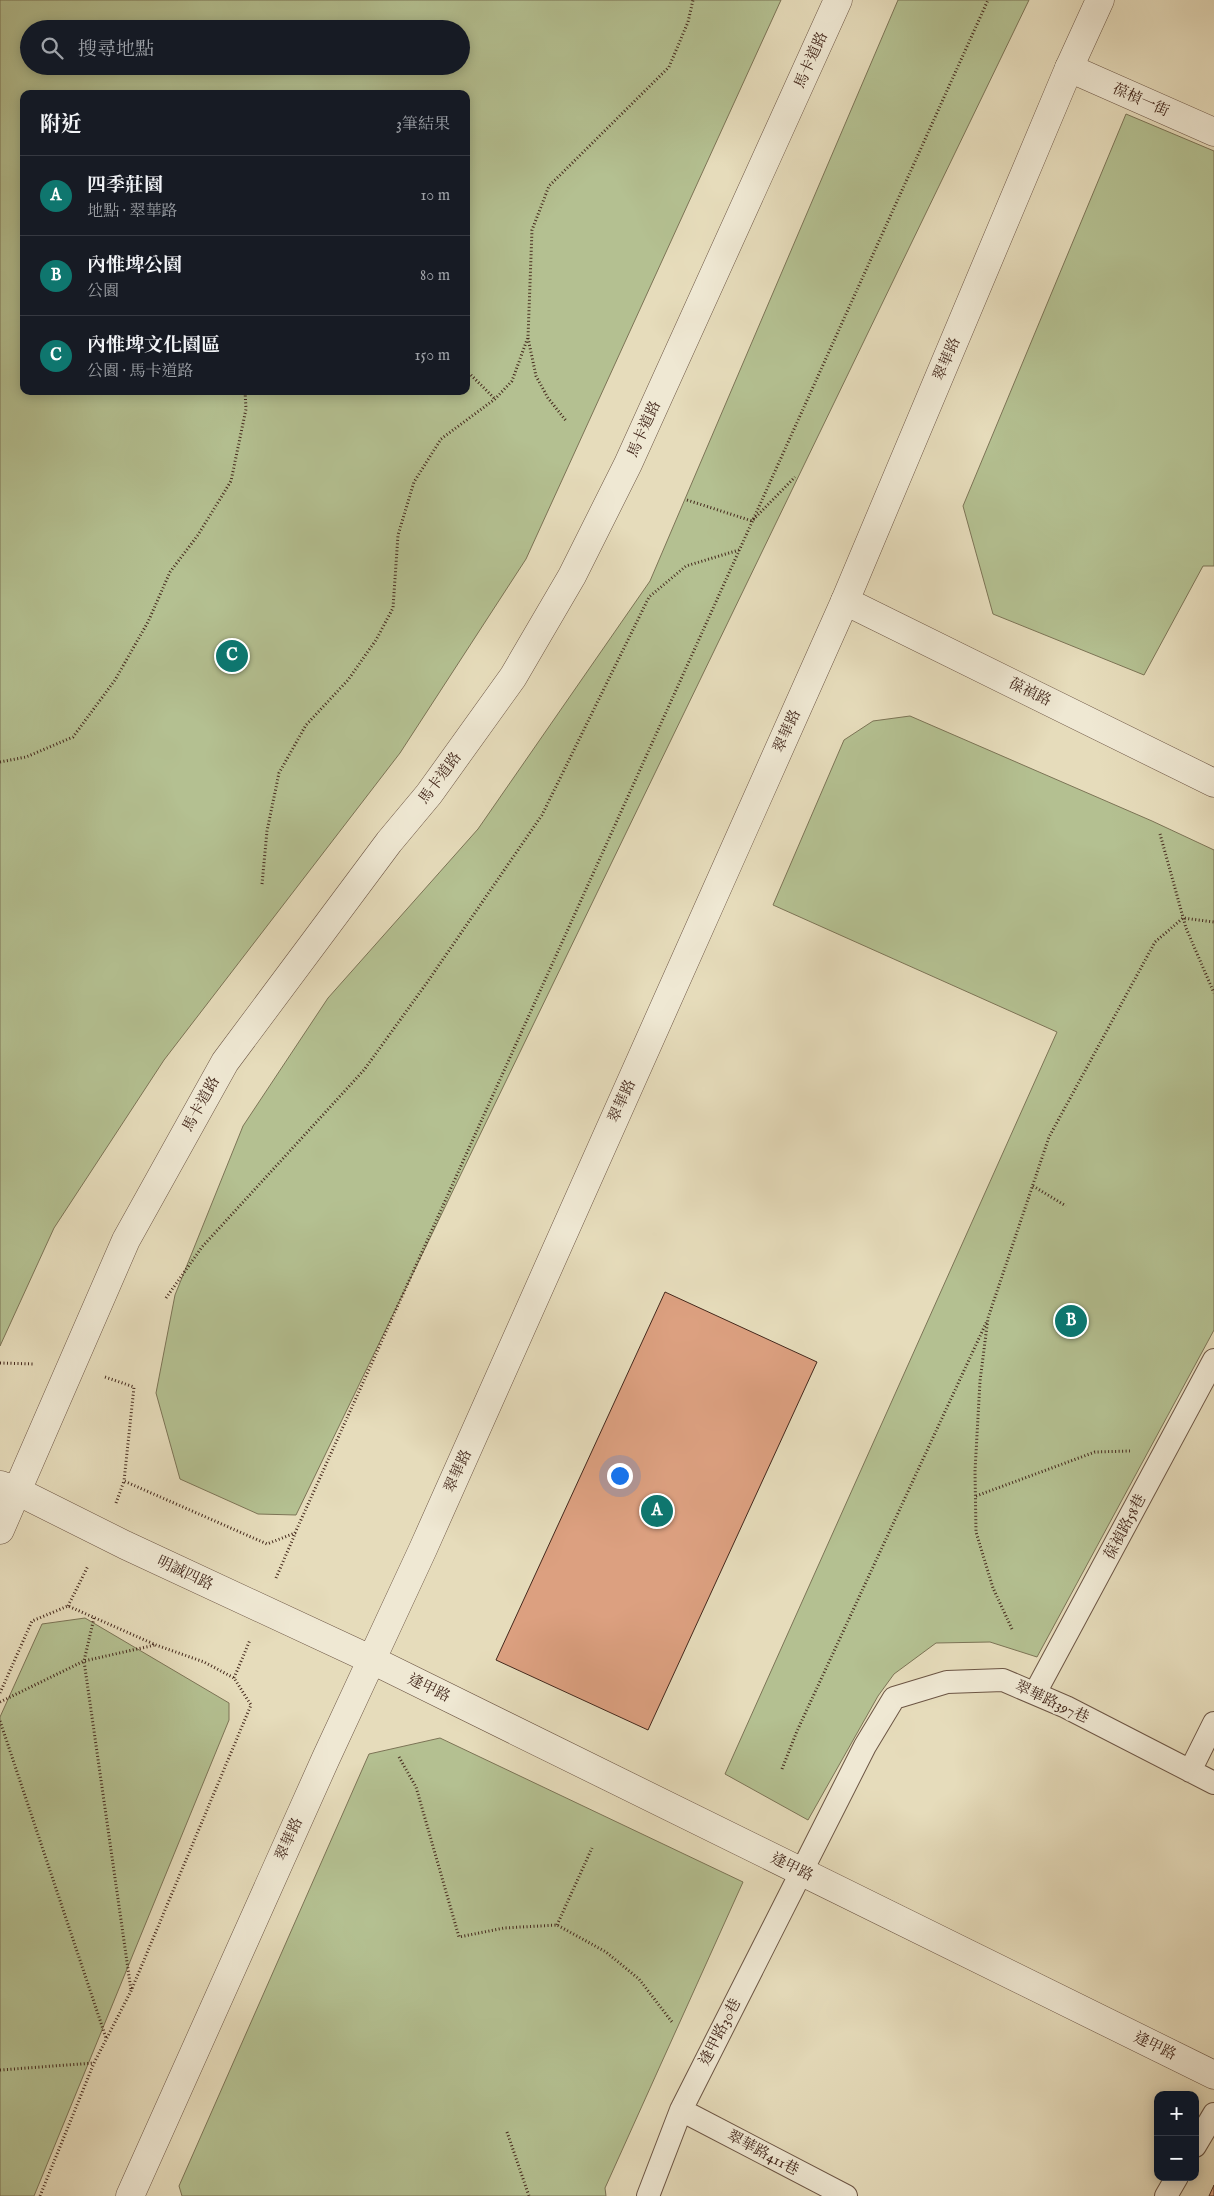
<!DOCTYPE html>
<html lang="zh-TW">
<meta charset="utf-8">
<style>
:root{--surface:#171b24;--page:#20242c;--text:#f1f3f6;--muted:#9ea1a6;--line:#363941;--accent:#0f766e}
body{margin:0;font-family:"IM FELL English","Noto Serif TC",serif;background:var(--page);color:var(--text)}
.controls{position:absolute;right:15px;bottom:15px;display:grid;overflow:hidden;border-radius:10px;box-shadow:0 2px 12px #0003}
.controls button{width:45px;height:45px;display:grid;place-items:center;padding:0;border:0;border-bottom:1px solid var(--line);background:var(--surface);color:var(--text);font:25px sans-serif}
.you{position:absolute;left:619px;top:1475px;width:18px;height:18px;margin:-12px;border:4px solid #fff;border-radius:50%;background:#1a73e8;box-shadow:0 0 0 8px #1a73e833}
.badge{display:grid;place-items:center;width:32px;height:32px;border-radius:50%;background:var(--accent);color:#fff;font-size:16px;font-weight:700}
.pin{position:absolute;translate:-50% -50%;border:2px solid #fff;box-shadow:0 1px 5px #0006}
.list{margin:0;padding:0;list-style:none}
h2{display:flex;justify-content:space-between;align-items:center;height:65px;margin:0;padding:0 20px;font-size:21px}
h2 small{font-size:16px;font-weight:400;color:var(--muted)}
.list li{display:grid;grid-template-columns:32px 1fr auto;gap:15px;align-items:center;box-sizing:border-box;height:80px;padding:0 20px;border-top:1px solid var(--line)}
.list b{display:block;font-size:19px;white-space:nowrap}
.list p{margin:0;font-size:16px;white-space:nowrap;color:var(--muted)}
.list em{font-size:16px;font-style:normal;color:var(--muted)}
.icon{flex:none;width:28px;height:28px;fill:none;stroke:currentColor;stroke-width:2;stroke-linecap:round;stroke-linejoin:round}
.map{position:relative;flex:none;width:1214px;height:2196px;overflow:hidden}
.search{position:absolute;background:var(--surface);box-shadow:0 2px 12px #0003;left:20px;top:20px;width:450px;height:55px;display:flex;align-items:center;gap:12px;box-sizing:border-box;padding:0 18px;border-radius:28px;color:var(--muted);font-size:19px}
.panel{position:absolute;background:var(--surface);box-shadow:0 2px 12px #0003;left:20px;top:90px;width:450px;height:305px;border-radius:10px}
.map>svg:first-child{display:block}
.green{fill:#b4c091;stroke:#7c7456;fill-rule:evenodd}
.building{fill:#dca080;stroke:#44281c}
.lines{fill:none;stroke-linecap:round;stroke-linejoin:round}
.service-casing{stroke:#6c5544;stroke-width:24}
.minor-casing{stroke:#6c5544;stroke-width:29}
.tertiary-casing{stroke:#6c5544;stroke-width:29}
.path{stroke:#44281c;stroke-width:3;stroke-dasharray:1 2.5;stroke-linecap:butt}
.service{stroke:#efe8d3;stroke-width:22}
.minor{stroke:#efe8d3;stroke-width:28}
.tertiary{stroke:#efe8d3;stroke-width:28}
.labels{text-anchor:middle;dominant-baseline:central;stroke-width:4.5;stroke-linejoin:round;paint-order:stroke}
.street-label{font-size:15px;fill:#44281c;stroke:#efe8d3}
</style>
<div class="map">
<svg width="1214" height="2196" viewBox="0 0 1214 2196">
<rect width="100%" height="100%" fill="#e6dcbb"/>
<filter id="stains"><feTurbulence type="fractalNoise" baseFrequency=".004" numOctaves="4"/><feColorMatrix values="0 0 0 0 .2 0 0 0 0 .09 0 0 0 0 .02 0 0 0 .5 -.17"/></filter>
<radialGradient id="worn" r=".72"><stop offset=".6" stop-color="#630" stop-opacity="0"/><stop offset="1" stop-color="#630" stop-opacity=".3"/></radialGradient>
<path class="green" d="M0,0H781L526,559L400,753L164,1060L54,1228L0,1346ZM29,29H461V66H29ZM24,94H466V391H24Z
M898,0H1029L296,1515L258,1514L180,1479L156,1393L175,1295L243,1126L328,998L478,829L650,581Z
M1126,114L1214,151V566H1203L1144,675L993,614L963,506Z
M910,716L1152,821L1214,850V1330L1037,1657L990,1642L936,1643L894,1674L878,1696L808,1820L725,1774L1057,1032L773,905L844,740L873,721Z
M85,1618L229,1703V1720L34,2196H0V1717L42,1624Z
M440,1738L743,1882L605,2188L606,2196H182L179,2186L369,1754Z"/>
<path class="building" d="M665,1292L817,1362L648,1730L496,1660Z
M1214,2185V2196H1209Z"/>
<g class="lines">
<g class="service-casing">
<path id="service" d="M1035,1693L1214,1360
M1190,1771L1214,1723
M681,2110L846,2196
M1195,2146L1214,2114
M648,2196L681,2110L865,1746L894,1698L947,1682L1003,1680L1066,1707L1214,1783
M1166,2196L1177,2177"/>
</g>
<g class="minor-casing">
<path id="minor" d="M1069,68L1214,132
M845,601L1214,783
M370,1659L1214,2075"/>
</g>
<g class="tertiary-casing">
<path id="tertiary" d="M1,1485L17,1491L125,1545L370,1659
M0,1530L126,1240L225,1062L389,842L429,794L513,677L572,576L628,464L838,0
M130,2196L326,1758L423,1549L845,601L1069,68L1100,0"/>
</g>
<path class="path" d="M528,338L536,376L548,398L567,422
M466,370L495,399
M687,500L752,521L795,477
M0,762L26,757L73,737L115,680L148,622L170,572L198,535L231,481L246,409L245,391
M1160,834L1186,928L1214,993
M262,884L267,831L279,773L306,725L348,680L376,640L393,608L398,535L414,482L441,439L495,399L512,381L528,337L532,230L549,186L669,67L688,22L693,0
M1033,1186L1066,1206
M166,1298L202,1247L364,1070L426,984L542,815L649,597L686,566L739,550
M0,1363L35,1364
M105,1377L134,1387L124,1481L267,1544L295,1533L988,0
M976,1496L1095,1452L1130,1451
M116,1503L124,1481
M276,1578L295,1534
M68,1606L88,1566
M94,1618L84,1661L131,1990
M1012,1629L993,1588L976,1532L975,1471L980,1381L988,1318L1049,1137L1155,942L1183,918L1214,922
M234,1678L250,1640
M0,1693L32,1621L68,1606L156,1645L204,1662L234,1678L251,1705L131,1991L94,2063L40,2196
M0,1702L84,1661L155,1645
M0,1721L106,2038
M399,1757L416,1787L459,1937L504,1928L557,1925L606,1952L639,1979L672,2022
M782,1769L797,1731L987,1321
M557,1925L592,1848
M0,2070L94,2063
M507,2132L529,2196"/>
<use href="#service" class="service"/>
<use href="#minor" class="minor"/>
<use href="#tertiary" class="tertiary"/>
</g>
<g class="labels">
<g class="street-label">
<text transform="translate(811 60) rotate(-66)">馬卡道路</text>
<text transform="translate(1141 100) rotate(24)">葆楨一街</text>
<text transform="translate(947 359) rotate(-67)">翠華路</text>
<text transform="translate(644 429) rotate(-66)">馬卡道路</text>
<text transform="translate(1030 692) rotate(26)">葆禎路</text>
<text transform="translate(787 731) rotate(-66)">翠華路</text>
<text transform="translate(440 778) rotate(-53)">馬卡道路</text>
<text transform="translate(622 1101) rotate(-66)">翠華路</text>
<text transform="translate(201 1104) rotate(-61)">馬卡道路</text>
<text transform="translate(458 1471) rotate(-66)">翠華路</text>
<text transform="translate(1125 1527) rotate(-62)">葆禎路58巷</text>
<text transform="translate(185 1573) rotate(25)">明誠四路</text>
<text transform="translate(429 1688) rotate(26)">逢甲路</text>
<text transform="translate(1052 1702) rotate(25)">翠華路397巷</text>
<text transform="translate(289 1839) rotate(-66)">翠華路</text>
<text transform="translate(792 1867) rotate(26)">逢甲路</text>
<text transform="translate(720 2032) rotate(-63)">逢甲路30巷</text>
<text transform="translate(1155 2046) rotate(26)">逢甲路</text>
<text transform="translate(763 2153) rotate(28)">翠華路411巷</text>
</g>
</g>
<rect width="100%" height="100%" filter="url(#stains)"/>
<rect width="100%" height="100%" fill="url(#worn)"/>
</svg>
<div class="controls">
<button>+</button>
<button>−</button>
</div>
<div class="you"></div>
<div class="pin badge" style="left:657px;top:1511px">A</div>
<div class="pin badge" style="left:1071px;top:1321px">B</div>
<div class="pin badge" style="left:232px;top:656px">C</div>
<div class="search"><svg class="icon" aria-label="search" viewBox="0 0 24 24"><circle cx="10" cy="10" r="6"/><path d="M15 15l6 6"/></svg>搜尋地點</div>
<section class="panel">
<h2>附近<small>3筆結果</small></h2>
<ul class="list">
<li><span class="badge">A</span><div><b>四季莊園</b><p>地點 · 翠華路</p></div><em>10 m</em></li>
<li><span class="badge">B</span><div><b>內惟埤公園</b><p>公園</p></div><em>80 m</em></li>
<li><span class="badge">C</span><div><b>內惟埤文化園區</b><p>公園 · 馬卡道路</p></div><em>150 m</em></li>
</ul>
</section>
</div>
